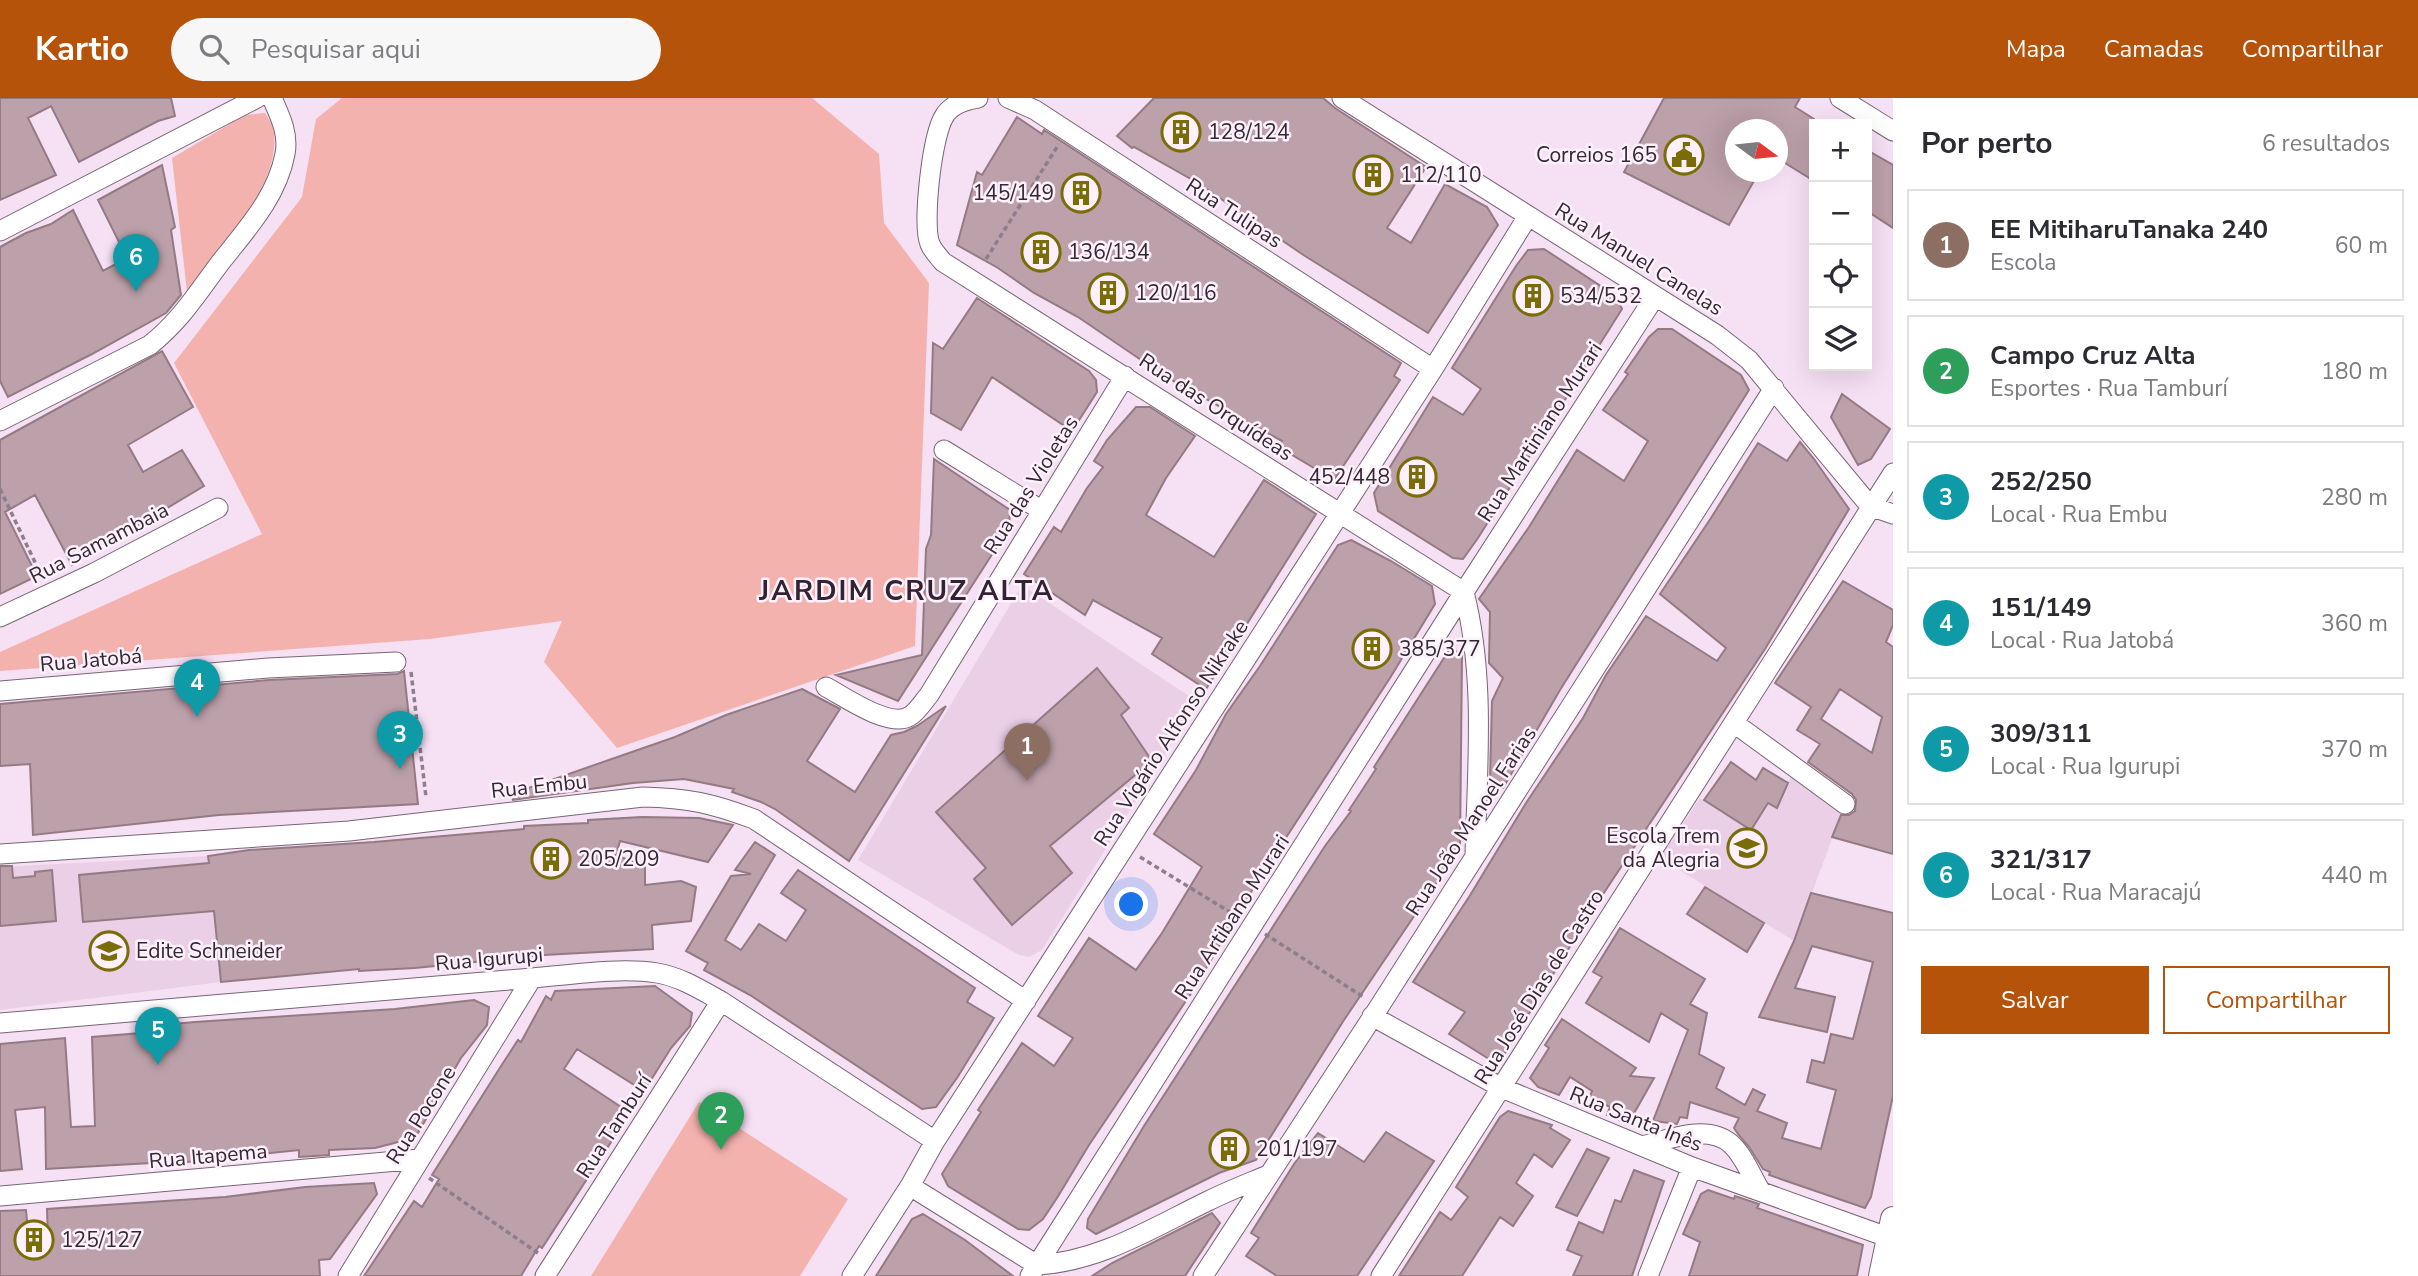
<!DOCTYPE html>
<html lang="pt">
<meta charset="utf-8">
<style>
:root{--surface:#fff;--page:#f7f7f7;--text:#2b2b33;--muted:#7c7c81;--line:#e1e1e2;--accent:#b45309}
body{margin:0;font-family:"Nunito Sans",sans-serif;background:var(--page);color:var(--text)}
.controls{position:absolute;right:21px;top:21px;display:grid;overflow:hidden;border-radius:0px;box-shadow:0 7px 28px #0002}
.controls button{width:63px;height:63px;display:grid;place-items:center;padding:0;border:0;border-bottom:2px solid var(--line);background:var(--surface);color:var(--text);font:35px sans-serif}
.compass{position:absolute;left:1725px;top:21px;width:63px;height:63px;border-radius:50%;background:var(--surface);box-shadow:0 7px 28px #0002;rotate:105deg}
.you{position:absolute;left:1132px;top:807px;width:24px;height:24px;margin:-18px;border:5px solid #fff;border-radius:50%;background:#1a73e8;box-shadow:0 0 0 10px #1a73e833}
.badge{display:grid;place-items:center;width:46px;height:46px;border-radius:50%;background:var(--accent);color:#fff;font-size:23px;font-weight:700}
.pin{position:absolute;translate:-50% -58px;filter:drop-shadow(0 2px 4px #0008)}
.pin::after{content:'';position:absolute;top:37px;width:24px;height:21px;background:inherit;clip-path:polygon(0 0,100% 0,50% 100%)}
.list{margin:0;padding:0;list-style:none}
h2{display:flex;justify-content:space-between;align-items:center;height:91px;margin:0;padding:0 28px;font-size:30px}
h2 small{font-size:23px;font-weight:400;color:var(--muted)}
.list li{display:grid;grid-template-columns:46px 1fr auto;gap:21px;align-items:center;box-sizing:border-box;height:112px;margin:0 14px 14px;padding:0 14px;border:2px solid var(--line);border-radius:0px}
.list b{display:block;font-size:26px;white-space:nowrap}
.list p{margin:0;font-size:23px;white-space:nowrap;color:var(--muted)}
.list em{font-size:23px;font-style:normal;color:var(--muted)}
.actions{display:flex;gap:14px;padding:21px 28px}
.actions a{flex:1;padding:16px 0;border:2px solid var(--accent);border-radius:0px;text-align:center;font-size:24px;color:var(--accent)}
.actions .main{background:var(--accent);color:#fff}
.icon{flex:none;width:38px;height:38px;fill:none;stroke:currentColor;stroke-width:2;stroke-linecap:round;stroke-linejoin:round}
.map{position:relative;flex:none;width:1893px;height:1178px;overflow:hidden}
header{display:flex;align-items:center;gap:42px;box-sizing:border-box;height:98px;padding:0 35px;background:var(--accent);color:#fff}
header strong{font-size:33px}
nav{display:flex;gap:38px;margin-inline-start:auto;font-size:24px}
.search{width:490px;height:63px;background:var(--page);display:flex;align-items:center;gap:18px;box-sizing:border-box;padding:0 24px;border-radius:38px;color:var(--muted);font-size:26px}
main{display:flex}
aside{flex:1;background:var(--surface)}
.map>svg:first-child{display:block}
.built{fill:#eacfe7}
.green{fill:#f4b2af}
.building{fill:#bca0aa;stroke:#957a83;stroke-width:2;fill-rule:evenodd}
.lines{fill:none;stroke-linecap:round;stroke-linejoin:round}
.minor-casing{stroke:#786576;stroke-width:21}
.major-casing{stroke:#786576;stroke-width:26}
.path{stroke:#8c7e8b;stroke-width:3.5;stroke-dasharray:5 3.5;stroke-linecap:butt}
.minor{stroke:#fff;stroke-width:19}
.major{stroke:#fff;stroke-width:24}
.labels{text-anchor:middle;dominant-baseline:central;stroke-width:5;stroke-linejoin:round;paint-order:stroke}
.poi-label{font-size:21px;fill:#322a31;stroke:#fef0fc;text-anchor:start}
.street-label{font-size:21px;fill:#322a31;stroke:#fef0fc}
.district-label{font-size:28px;font-weight:bold;letter-spacing:2px;fill:#332331;stroke:#fef0fc}
</style>
<header>
<strong>Kartio</strong>
<div class="search"><svg class="icon" aria-label="search" viewBox="0 0 24 24"><circle cx="10" cy="10" r="6"/><path d="M15 15l6 6"/></svg>Pesquisar aqui</div>
<nav><a>Mapa</a><a>Camadas</a><a>Compartilhar</a></nav>
</header>
<main>
<div class="map">
<svg width="1893" height="1178" viewBox="0 0 1893 1178">
<rect width="100%" height="100%" fill="#f6e0f4"/>
<path class="built" d="M1022,487L1198,604L1042,852L1029,859L1019,857L858,762Z
M1795,669L1845,706L1794,843L1660,760L1700,700L1751,731L1768,705L1777,709Z
M208,758L221,884L0,912V769Z"/>
<path class="green" d="M342,0H812L879,56L884,125L929,185L915,548L617,650L544,564L562,523L430,541L0,573V554L262,436L174,265L302,99L316,21Z
M265,15C268,20 272,25 273,30C285,83 218,154 187,194L172,60L245,17Z
M699,1004L848,1101L800,1178H591Z"/>
<path class="building" d="M0,0H171L175,18L158,23L79,64L51,8L28,20L56,77L0,102Z
M1154,0H1323L1335,10L1426,69L1387,130L1411,145L1445,86L1487,109L1498,127L1428,235L1305,158L1196,84L1134,49L1132,50L1117,38Z
M1664,0H1800L1795,9L1814,21V83L1777,60V32H1735V74H1759L1729,127L1624,74Z
M1017,19L1042,36L1044,32L1401,265L1394,278L1400,282L1334,382L1279,349L1282,343L1166,279L1078,219L1034,195L998,170L957,147L977,74L982,77Z
M1867,52L1893,67V130L1867,113Z
M162,67L175,129L171,132L181,197L166,215L92,256L8,299L0,283V149L26,135L51,126L73,112L103,173L127,160L98,102Z
M1544,151L1616,198L1622,211L1478,440L1463,461L1453,460L1378,413L1374,395L1433,299L1463,317L1481,291L1452,270L1516,168L1528,152Z
M977,200L1089,273L1096,282L1097,294L1072,333L992,279L961,332L931,315L933,245L943,251Z
M1658,231H1672L1741,277L1749,292L1560,592L1503,690L1493,689L1490,680L1492,603L1503,580L1489,565L1490,514L1479,501L1529,429L1577,352L1624,383L1648,343L1603,312L1628,276L1625,274L1649,239Z
M162,253L193,309L128,347L143,374L182,352L204,388L72,467L35,397L5,414L37,478L0,496V342Z
M1842,296L1890,331L1871,361L1858,367L1831,319Z
M1136,309H1150L1195,338L1166,380L1146,417L1214,459L1264,382L1316,416L1206,591L1152,556L1162,540L1093,502L1085,517L1024,476L1054,429L1061,434L1087,390L1103,369L1094,363L1107,342Z
M1800,344L1814,361L1849,411L1765,551L1588,819L1502,960L1489,961L1449,936L1465,914L1413,884L1469,799L1526,705L1583,620L1606,577L1646,518L1717,563L1726,550L1660,496L1711,420L1758,345L1787,363Z
M934,361L1010,412L1009,430L898,603L836,577L922,557L926,451L931,437Z
M1351,442L1391,463L1432,488L1435,506L1390,580L1257,784L1192,894L1089,1047L1057,1100L1043,1121L1029,1132L1018,1131L948,1088L942,1076L981,1014L978,1012L1022,945L1054,968L1073,940L1038,918L1089,840L1136,872L1162,835L1202,769L1154,736L1196,672L1226,616L1260,568L1338,447Z
M1843,483L1893,512V527L1886,544L1893,549V756L1832,739L1841,717H1849L1855,713L1856,702L1852,696L1808,664L1820,646L1797,632L1811,609L1775,585ZM1840,591L1882,619L1872,655L1821,621Z
M1451,549L1462,558L1460,750L1344,922L1256,1062L1219,1075L1096,1136L1087,1130L1088,1121L1144,1028L1325,748L1351,713L1349,712L1376,671L1374,669Z
M1097,570L1129,610L1121,617L1152,663L1050,748L1072,775L1012,827L974,781L986,770L936,714Z
M404,573L418,706L219,717L33,737L30,666L0,668V606L269,582L397,576Z
M802,591L840,611L807,663L855,694L891,637L904,634L917,628L946,608L849,763L775,711L761,704L732,694L734,691L684,681L633,685L513,702L511,696L675,639L726,617Z
M1731,664L1756,682L1763,670L1788,685L1777,710L1768,705L1751,732L1704,702Z
M642,719L699,720L733,727L708,764L620,743L616,757L645,769V787L681,783L696,789L691,823L652,827L653,851L544,857L415,870L359,873V871L221,884L214,813L83,824L79,777L209,765L208,758L249,752L374,744L524,731V728L588,725V722Z
M755,744L775,757L725,842L741,852L759,826L786,843L806,812L781,795L798,772L975,890L967,904L994,920L957,980L936,1009L922,1011L750,897L704,872L708,865L686,853L731,778L751,776L735,772Z
M0,768H12L13,780L35,778V774L52,772L56,823L0,828Z
M1705,789L1764,825L1747,854L1687,816Z
M1811,795L1893,815V998L1871,1099L1865,1110L1769,1077L1770,1074L1763,1071L1749,1049L1738,1036L1734,1030L1739,1020L1690,1004L1687,1020L1680,1019L1677,1026L1653,1023L1688,932L1661,915L1649,944L1586,905L1602,879L1593,874L1620,830L1705,881L1690,906L1707,915L1699,956L1724,970L1716,990L1745,1007L1753,991L1765,997L1757,1013L1787,1025L1782,1040L1821,1051L1836,992L1807,984L1812,962L1824,965L1831,936L1853,941L1873,864L1812,848L1795,890L1835,899L1827,934L1759,919L1794,843Z
M655,888L692,915L690,928L671,950L644,993L577,951L564,971L630,1015L542,1150L539,1148L521,1178H364L414,1103L422,1109L439,1081L432,1077L503,965L518,942L521,944L546,898L551,902L555,893Z
M474,902L489,909L487,927L461,960L418,1035L402,1043L375,1050L329,1052V1057L299,1059V1052L178,1065L177,1056L150,1058L151,1065L46,1071L45,1009L15,1012L22,1071L0,1073V946L65,940L71,1029L95,1028L92,939L141,935V929L195,924L395,911Z
M1562,921L1636,970L1630,978L1654,980L1628,1026L1607,1017L1610,1009L1590,998L1592,993L1570,979L1559,997L1538,989L1530,980L1549,950L1545,947Z
M1508,1013L1552,1027L1550,1030L1570,1042L1552,1069L1534,1056L1516,1085L1533,1098L1513,1128L1500,1119L1462,1178H1399L1440,1114L1451,1122L1468,1099L1456,1089L1500,1019Z
M1386,1034L1434,1063L1357,1178H1277L1246,1158L1259,1140L1251,1135L1294,1066L1318,1035L1364,1064Z
M1587,1051L1609,1060L1577,1118L1556,1109Z
M1634,1072L1664,1083L1632,1178H1573L1582,1158L1567,1152L1579,1124L1603,1135L1615,1102L1621,1104Z
M374,1085L377,1096L330,1161L319,1162L320,1178H0V1113L26,1112L29,1144L48,1143L47,1111L225,1099L305,1089Z
M1708,1092L1734,1101L1735,1098L1759,1106L1757,1110L1863,1147L1857,1178H1689L1700,1144L1683,1136L1701,1096Z
M1212,1115L1220,1125L1185,1178H1092L1112,1165Z
M923,1116L965,1142L1013,1178H876L912,1121Z"/>
<g class="lines">
<g class="minor-casing">
<path id="minor" d="M978,0C965,2 952,6 945,17C932,35 922,126 930,146C933,153 938,158 943,164L1464,494
M1008,0L1035,12L1433,271
M1342,0L1717,237L1749,262L1870,408
M1840,0L1893,33
M0,133L257,0
M0,323L150,247C181,222 196,197 220,165C246,132 277,99 285,56C289,36 280,18 272,0
M944,352L1041,412
M1870,408L1893,416
M1464,494C1486,580 1477,670 1475,758
M0,519L94,475L218,410
M826,589C845,599 890,631 910,618C917,614 923,604 929,597L1125,278
M0,593L268,570L396,564
M1734,625L1845,706
M0,756L349,733L643,699C688,700 711,705 754,721L1026,903
M1372,918L1502,990L1692,1069L1893,1141
M0,925L532,880C569,877 620,869 657,875C681,879 701,892 721,903L935,1043
M1642,1048C1668,1042 1707,1025 1731,1046C1744,1058 1751,1077 1760,1092
M910,1088L1037,1167
M0,1098L420,1061
M1037,1167C1099,1164 1154,1129 1208,1103C1228,1093 1249,1085 1268,1077
M348,1178L532,880
M545,1178L721,903
M852,1178L910,1088L935,1043L1433,271L1528,118
M1030,1178L1464,494L1654,200
M1203,1178L1379,909L1774,290
M1381,1178L1893,375
M1648,1178L1692,1069"/>
</g>
<g class="major-casing">
<path id="major" d="M1881,1178L1893,1121"/>
</g>
<path class="path" d="M986,161L1059,46
M0,391L43,481
M411,574L426,699
M1140,759L1238,819
M1265,836L1365,900
M429,1080L538,1155"/>
<use href="#minor" class="minor"/>
<use href="#major" class="major"/>
</g>
<defs>
<g id="building-ring" transform="scale(2.0125)"><circle r="9.5" fill="#fef0fc" stroke="#7a6d08" stroke-width="1.5"/><path d="M-4-6H4V6H1V3H-1V6H-4ZM-2.5-4.3h1.7v1.8h-1.7ZM.8-4.3h1.7v1.8H.8ZM-2.5-1h1.7V.8h-1.7ZM.8-1h1.7V.8H.8Z" fill="#7a6d08"/></g>
<g id="civic-ring" transform="scale(2.0125)"><circle r="9.5" fill="#fef0fc" stroke="#7a6d08" stroke-width="1.5"/><path d="M-.6-6.5H3V-4.5H.6V-3L4-1V1h2V6H-6V1h2V-1L-.6-3ZM-1.2 2.5V6h2.4V2.5Z" fill="#7a6d08"/></g>
<g id="school-ring" transform="scale(2.0125)"><circle r="9.5" fill="#fef0fc" stroke="#7a6d08" stroke-width="1.5"/><path d="M0-5L7-2L0 1L-7-2ZM-4 1L0 2.5L4 1V4Q0 6-4 4Z" fill="#7a6d08"/></g>
</defs>
<g fill-rule="evenodd">
<use href="#building-ring" x="1181" y="34"/>
<use href="#civic-ring" x="1684" y="57"/>
<use href="#building-ring" x="1373" y="77"/>
<use href="#building-ring" x="1081" y="95"/>
<use href="#building-ring" x="1041" y="154"/>
<use href="#building-ring" x="1108" y="195"/>
<use href="#building-ring" x="1533" y="198"/>
<use href="#building-ring" x="1417" y="379"/>
<use href="#building-ring" x="1372" y="551"/>
<use href="#school-ring" x="1747" y="750"/>
<use href="#building-ring" x="551" y="761"/>
<use href="#school-ring" x="109" y="853"/>
<use href="#building-ring" x="1229" y="1051"/>
<use href="#building-ring" x="34" y="1142"/>
</g>
<g class="labels">
<g class="poi-label">
<text x="1208" y="34">128/124</text>
<text x="1657" y="57" text-anchor="end">Correios 165</text>
<text x="1400" y="77">112/110</text>
<text x="1054" y="95" text-anchor="end">145/149</text>
<text x="1068" y="154">136/134</text>
<text x="1135" y="195">120/116</text>
<text x="1560" y="198">534/532</text>
<text x="1390" y="379" text-anchor="end">452/448</text>
<text x="1399" y="551">385/377</text>
<text x="1720" y="738" text-anchor="end">Escola Trem<tspan x="1720" dy="24">da Alegria</tspan></text>
<text x="578" y="761">205/209</text>
<text x="136" y="853">Edite Schneider</text>
<text x="1256" y="1051">201/197</text>
<text x="61" y="1142">125/127</text>
</g>
<g class="street-label">
<text transform="translate(1234 115) rotate(33)">Rua Tulipas</text>
<text transform="translate(1639 161) rotate(32)">Rua Manuel Canelas</text>
<text transform="translate(1216 309) rotate(33)">Rua das Orquídeas</text>
<text transform="translate(1540 334) rotate(-57)">Rua Martiniano Murari</text>
<text transform="translate(1031 387) rotate(-58)">Rua das Violetas</text>
<text transform="translate(99 445) rotate(-27)">Rua Samambaia</text>
<text transform="translate(91 562) rotate(-5)">Rua Jatobá</text>
<text transform="translate(1171 635) rotate(-57)">Rua Vigário Alfonso Nikrake</text>
<text transform="translate(539 688) rotate(-6)">Rua Embu</text>
<text transform="translate(1471 723) rotate(-57)">Rua João Manoel Farias</text>
<text transform="translate(1232 819) rotate(-57)">Rua Artibano Murari</text>
<text transform="translate(489 861) rotate(-5)">Rua Igurupi</text>
<text transform="translate(1539 889) rotate(-58)">Rua José Dias de Castro</text>
<text transform="translate(421 1017) rotate(-58)">Rua Pocone</text>
<text transform="translate(1636 1021) rotate(22)">Rua Santa Inês</text>
<text transform="translate(614 1028) rotate(-57)">Rua Tamburí</text>
<text transform="translate(208 1058) rotate(-5)">Rua Itapema</text>
</g>
<g class="district-label">
<text x="907" y="493">JARDIM CRUZ ALTA</text>
</g>
</g>
</svg>
<div class="controls">
<button>+</button>
<button>−</button>
<button><svg class="icon" aria-label="locate" viewBox="0 0 24 24"><circle cx="12" cy="12" r="6"/><path d="M12 2v4M12 18v4M2 12h4M18 12h4"/></svg></button>
<button><svg class="icon" aria-label="layers" viewBox="0 0 24 24"><path d="M12 4l9 5-9 5-9-5zM3 14l9 5 9-5"/></svg></button>
</div>
<svg class="compass" viewBox="-18 -18 36 36"><path d="M0-13l5 13h-10z" fill="#e53935"/><path d="M0 13l5-13h-10z" fill="#7c7c81"/></svg>
<div class="you"></div>
<div class="pin badge" style="left:1027px;top:683px;background:#8d6e63">1</div>
<div class="pin badge" style="left:721px;top:1052px;background:#2e9e5b">2</div>
<div class="pin badge" style="left:400px;top:671px;background:#0f9aa8">3</div>
<div class="pin badge" style="left:197px;top:619px;background:#0f9aa8">4</div>
<div class="pin badge" style="left:158px;top:967px;background:#0f9aa8">5</div>
<div class="pin badge" style="left:136px;top:194px;background:#0f9aa8">6</div>
</div>
<aside>
<h2>Por perto<small>6 resultados</small></h2>
<ul class="list">
<li><span class="badge" style="background:#8d6e63">1</span><div><b>EE MitiharuTanaka 240</b><p>Escola</p></div><em>60 m</em></li>
<li><span class="badge" style="background:#2e9e5b">2</span><div><b>Campo Cruz Alta</b><p>Esportes · Rua Tamburí</p></div><em>180 m</em></li>
<li><span class="badge" style="background:#0f9aa8">3</span><div><b>252/250</b><p>Local · Rua Embu</p></div><em>280 m</em></li>
<li><span class="badge" style="background:#0f9aa8">4</span><div><b>151/149</b><p>Local · Rua Jatobá</p></div><em>360 m</em></li>
<li><span class="badge" style="background:#0f9aa8">5</span><div><b>309/311</b><p>Local · Rua Igurupi</p></div><em>370 m</em></li>
<li><span class="badge" style="background:#0f9aa8">6</span><div><b>321/317</b><p>Local · Rua Maracajú</p></div><em>440 m</em></li>
</ul>
<div class="actions"><a class="main">Salvar</a><a>Compartilhar</a></div>
</aside>
</main>
